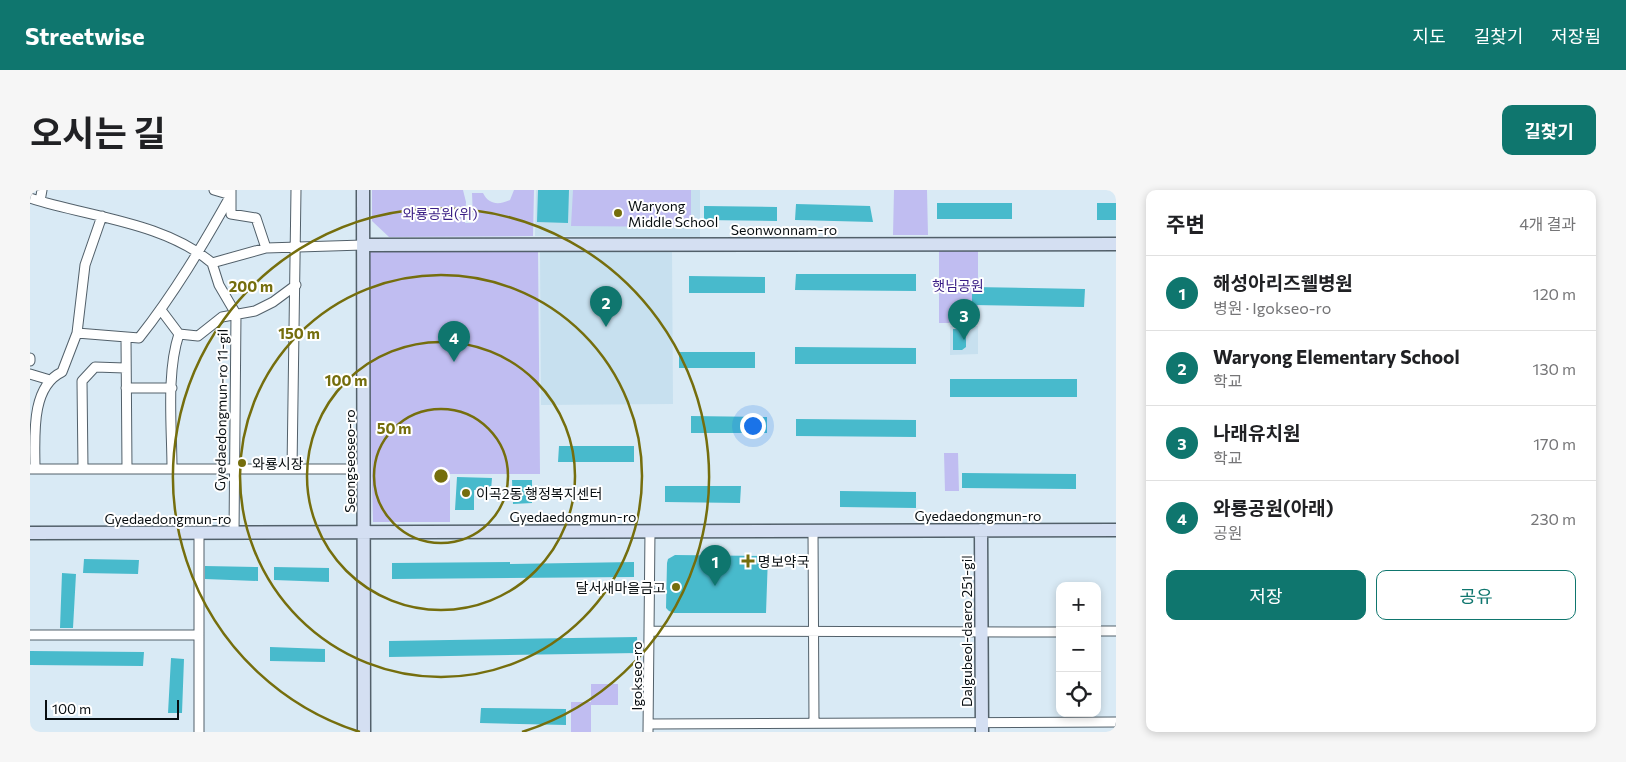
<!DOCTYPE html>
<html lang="ko">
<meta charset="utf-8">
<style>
:root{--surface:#fff;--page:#f6f6f6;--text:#202124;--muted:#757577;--line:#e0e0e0;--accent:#0f766e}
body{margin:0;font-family:Commissioner,"Noto Sans KR",sans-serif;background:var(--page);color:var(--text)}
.controls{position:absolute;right:15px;bottom:15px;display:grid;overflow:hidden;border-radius:10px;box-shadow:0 2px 8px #0003}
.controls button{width:45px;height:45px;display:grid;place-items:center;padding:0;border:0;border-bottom:1px solid var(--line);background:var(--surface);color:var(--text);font:25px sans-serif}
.scale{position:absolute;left:15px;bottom:12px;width:134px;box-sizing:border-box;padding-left:5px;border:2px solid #080e11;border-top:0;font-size:14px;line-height:18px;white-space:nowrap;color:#080e11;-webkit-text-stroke:4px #fff;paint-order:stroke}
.you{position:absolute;left:722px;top:235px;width:18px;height:18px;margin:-12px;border:4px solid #fff;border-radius:50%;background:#1a73e8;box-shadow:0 0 0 8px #1a73e833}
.badge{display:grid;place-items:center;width:32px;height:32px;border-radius:50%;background:var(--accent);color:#fff;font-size:16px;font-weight:700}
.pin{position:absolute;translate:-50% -41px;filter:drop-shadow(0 1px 2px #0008)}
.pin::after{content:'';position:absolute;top:26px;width:18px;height:15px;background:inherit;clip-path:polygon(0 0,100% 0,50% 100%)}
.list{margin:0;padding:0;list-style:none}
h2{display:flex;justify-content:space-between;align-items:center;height:65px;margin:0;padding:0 20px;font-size:21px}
h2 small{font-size:16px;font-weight:400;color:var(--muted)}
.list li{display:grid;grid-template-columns:32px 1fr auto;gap:15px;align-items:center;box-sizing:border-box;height:75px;padding:0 20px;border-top:1px solid var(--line)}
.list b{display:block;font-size:19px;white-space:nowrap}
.list p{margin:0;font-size:16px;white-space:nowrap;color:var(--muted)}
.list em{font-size:16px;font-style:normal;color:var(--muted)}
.actions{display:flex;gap:10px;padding:15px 20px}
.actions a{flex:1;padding:11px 0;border:1px solid var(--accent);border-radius:10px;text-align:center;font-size:18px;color:var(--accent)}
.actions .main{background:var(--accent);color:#fff}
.icon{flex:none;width:28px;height:28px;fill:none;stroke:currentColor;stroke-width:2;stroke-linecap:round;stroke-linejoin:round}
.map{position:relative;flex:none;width:1086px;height:542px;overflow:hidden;border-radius:10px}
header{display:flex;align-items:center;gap:30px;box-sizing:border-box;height:70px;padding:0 25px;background:var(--accent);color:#fff}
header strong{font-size:24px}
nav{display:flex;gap:28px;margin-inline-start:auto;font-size:18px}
.intro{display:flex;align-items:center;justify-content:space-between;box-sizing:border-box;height:120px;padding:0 30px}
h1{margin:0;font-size:35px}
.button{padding:12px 22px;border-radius:10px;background:var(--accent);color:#fff;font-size:18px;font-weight:700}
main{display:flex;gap:30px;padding:0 30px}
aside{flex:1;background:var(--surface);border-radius:10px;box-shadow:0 2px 8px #0003}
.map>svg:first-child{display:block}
.built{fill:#c7e0ef}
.green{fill:#c0bdf1}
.building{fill:#48bacc}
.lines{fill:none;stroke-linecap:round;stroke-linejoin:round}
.street-casing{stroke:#52606a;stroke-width:11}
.secondary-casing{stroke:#52606a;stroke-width:15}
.street{stroke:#fff;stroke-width:9}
.secondary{stroke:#d4dff2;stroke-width:12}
.ring{fill:none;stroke:#756e0d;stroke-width:2.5}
.poi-dot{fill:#756e0d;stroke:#fff;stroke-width:2}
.labels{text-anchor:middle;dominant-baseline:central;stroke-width:4;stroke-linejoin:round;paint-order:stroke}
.poi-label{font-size:14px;fill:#080e11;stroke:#fff;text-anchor:start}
.park-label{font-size:14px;fill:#391d85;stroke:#fff}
.street-label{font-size:14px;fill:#080e11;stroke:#fff}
.centre{fill:#756e0d;stroke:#fff;stroke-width:2.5}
.ring-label{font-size:15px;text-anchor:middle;font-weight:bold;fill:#756e0d;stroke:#fff;stroke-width:4;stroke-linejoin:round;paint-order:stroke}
</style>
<header>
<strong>Streetwise</strong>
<nav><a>지도</a><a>길찾기</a><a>저장됨</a></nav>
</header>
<div class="intro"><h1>오시는 길</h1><a class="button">길찾기</a></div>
<main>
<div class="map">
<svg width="1086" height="542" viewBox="0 0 1086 542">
<rect width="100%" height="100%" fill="#d9eaf5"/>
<path class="built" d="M506,0H670V47L505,46Z
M642,59L643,214L511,215L510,60Z
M920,136H948V164L920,165Z"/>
<path class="green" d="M342,0H433L436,12L435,33H442L443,29L442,3H453C459,15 469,15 480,10L484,0H504L503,46L359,47L342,31Z
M543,0H661V32L654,37L541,36Z
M864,0H897L898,45H863Z
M909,57H948V133H909Z
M508,59L510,284H420V332H343L336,61Z
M914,263H928L929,301H915Z
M561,494H588V515H561V542H541V512H561Z"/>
<path class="building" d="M508,0H539L538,33L507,32Z
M907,13H982V29H907Z
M1067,13H1086V30H1067Z
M766,14L840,16L843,32L765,30Z
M674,16L747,17V31L674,30Z
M766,84H886V101L765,100Z
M659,86L735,87V103H659Z
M942,97L1055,99L1054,117L942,115Z
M923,139H936V157L932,160H923Z
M765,157L886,158V174H765Z
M649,162H725V178H649Z
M920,189H1047V207H920Z
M661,226L737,227V243H661Z
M766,229L886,230V247L766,246Z
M529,256H604V272H528Z
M932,283L1046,284V299L932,298Z
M427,287L462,288L461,300H444V320H425Z
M482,290H502V313L483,314Z
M635,296H711L710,313L635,312Z
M810,301L886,302V318L810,317Z
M645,365L738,366L736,423H644L639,421L636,418L637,373L638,369Z
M54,369L109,370L108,384L53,383Z
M480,372V374L604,372V387L362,389V373Z
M175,376L228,377V391L175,389Z
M244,377L299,378V392L244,390Z
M32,383L46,384L43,438H30Z
M607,447L608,463L359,467V451Z
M240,457L295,459V472L240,471Z
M0,461L114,462L113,476L0,475Z
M141,468L154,469L152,523H138Z
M451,518L536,519V535L450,533Z"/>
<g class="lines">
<g class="street-casing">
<path id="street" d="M184,0L201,5V24L226,28L236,58
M0,8C58,27 134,32 182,73L236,58L333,55
M10,11L12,0
M182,73L189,95L206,124L204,343
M131,120L149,144
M47,143L109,148C144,104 173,55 201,5V0
M149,144L168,146L192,127L225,121L243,112L266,95
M96,148L97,279
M0,168V171
M0,184L20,190
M96,198H142
M0,279H334
M5,279C5,248 0,197 32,182L47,143L55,75L72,26
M53,279L52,191L65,177L95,178
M142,279C142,238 136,183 149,144
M262,279L266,0
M783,341L784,533
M620,441L1030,442
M1067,441H1086
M0,445H169
M620,534L1086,532
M169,542V343
M618,542L620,341"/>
</g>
<g class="secondary-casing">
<path id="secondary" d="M333,0L334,542
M333,55L1086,54
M951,340L952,542
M0,343L1086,340"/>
</g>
<use href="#street" class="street"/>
<use href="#secondary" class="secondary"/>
</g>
<g class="ring">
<circle cx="411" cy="286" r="67"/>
<circle cx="411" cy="286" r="134"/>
<circle cx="411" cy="286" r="201"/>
<path d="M330 542A268 268 0 1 1 492 542"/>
</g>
<g class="poi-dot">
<circle cx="588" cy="23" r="5"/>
<circle cx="212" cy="273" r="5"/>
<circle cx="436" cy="303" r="5"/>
<path d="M715.5 363.5h5v5h5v5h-5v5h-5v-5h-5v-5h5z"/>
<circle cx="646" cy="397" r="5"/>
</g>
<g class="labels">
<g class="poi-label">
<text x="598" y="15">Waryong<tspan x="598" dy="16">Middle School</tspan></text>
<text x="222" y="273">와룡시장</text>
<text x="446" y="303">이곡2동 행정복지센터</text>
<text x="728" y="371">명보약국</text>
<text x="636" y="397" text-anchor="end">달서새마을금고</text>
</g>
<g class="park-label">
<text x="410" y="23">와룡공원(위)</text>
<text x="928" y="95">햇님공원</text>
</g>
<g class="street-label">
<text x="754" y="39">Seonwonnam-ro</text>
<text transform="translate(191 220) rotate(-89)">Gyedaedongmun-ro 11-gil</text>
<text transform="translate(319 271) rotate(-90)">Seongseoseo-ro</text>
<text x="948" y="325">Gyedaedongmun-ro</text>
<text x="543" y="326">Gyedaedongmun-ro</text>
<text x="138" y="328">Gyedaedongmun-ro</text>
<text transform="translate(936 441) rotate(-90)">Dalgubeol-daero 251-gil</text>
<text transform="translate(606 486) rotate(-90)">Igokseo-ro</text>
</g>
</g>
<circle cx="411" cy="286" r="8" class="centre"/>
<g class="ring-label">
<text x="221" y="102">200 m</text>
<text x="269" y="149">150 m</text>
<text x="316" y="196">100 m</text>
<text x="364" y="244">50 m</text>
</g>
</svg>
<div class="controls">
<button>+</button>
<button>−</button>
<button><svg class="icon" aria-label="locate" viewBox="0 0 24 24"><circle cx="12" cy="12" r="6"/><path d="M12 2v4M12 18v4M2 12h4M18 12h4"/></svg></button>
</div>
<div class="scale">100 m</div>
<div class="you"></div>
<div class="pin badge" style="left:685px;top:396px">1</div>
<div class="pin badge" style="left:576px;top:137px">2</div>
<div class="pin badge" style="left:934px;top:150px">3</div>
<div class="pin badge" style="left:424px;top:172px">4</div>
</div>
<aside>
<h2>주변<small>4개 결과</small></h2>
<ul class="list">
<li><span class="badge">1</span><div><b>해성아리즈웰병원</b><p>병원 · Igokseo-ro</p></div><em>120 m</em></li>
<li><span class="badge">2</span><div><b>Waryong Elementary School</b><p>학교</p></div><em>130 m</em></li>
<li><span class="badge">3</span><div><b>나래유치원</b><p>학교</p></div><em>170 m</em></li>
<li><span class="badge">4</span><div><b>와룡공원(아래)</b><p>공원</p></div><em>230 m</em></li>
</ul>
<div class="actions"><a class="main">저장</a><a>공유</a></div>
</aside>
</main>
